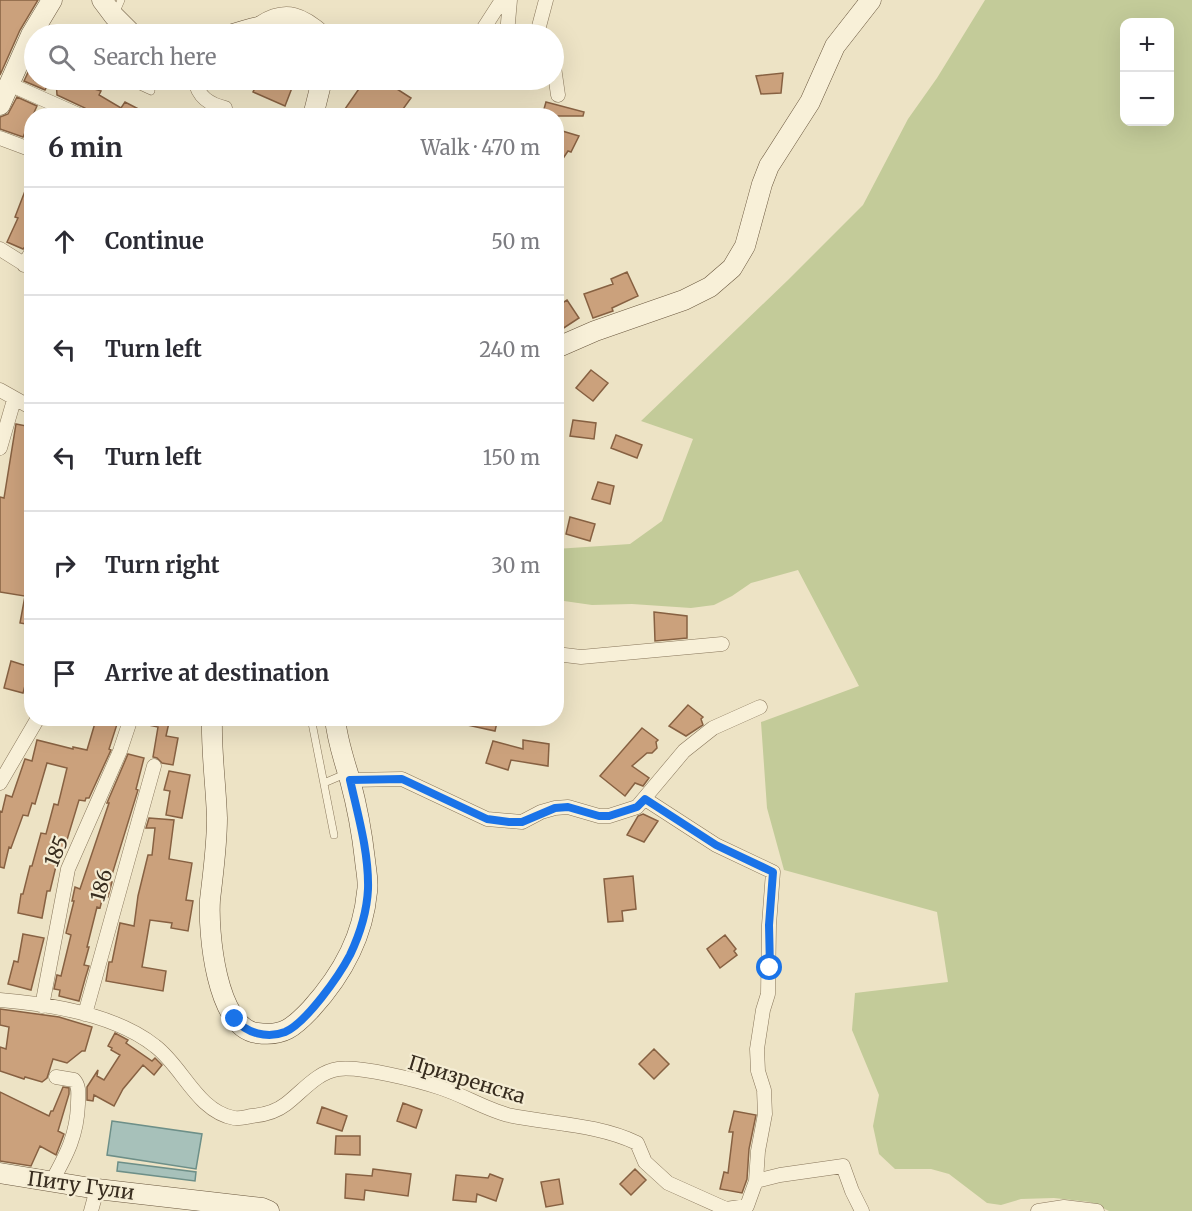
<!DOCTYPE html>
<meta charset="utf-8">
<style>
:root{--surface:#fff;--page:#f7f7f7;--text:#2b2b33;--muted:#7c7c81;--line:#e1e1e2}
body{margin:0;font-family:Merriweather,serif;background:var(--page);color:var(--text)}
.controls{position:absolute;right:18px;top:18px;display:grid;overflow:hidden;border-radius:12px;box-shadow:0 6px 24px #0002}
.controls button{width:54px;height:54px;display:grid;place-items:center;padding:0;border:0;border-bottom:2px solid var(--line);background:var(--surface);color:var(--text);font:30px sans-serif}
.stop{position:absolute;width:18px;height:18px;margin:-14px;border:4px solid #1a73e8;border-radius:50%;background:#fff}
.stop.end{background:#1a73e8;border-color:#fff;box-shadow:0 2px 6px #0008}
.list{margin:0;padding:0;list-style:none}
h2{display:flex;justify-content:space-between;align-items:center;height:78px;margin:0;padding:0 24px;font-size:26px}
h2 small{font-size:20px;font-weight:400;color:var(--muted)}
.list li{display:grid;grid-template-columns:39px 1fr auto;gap:18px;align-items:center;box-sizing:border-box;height:108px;padding:0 24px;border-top:2px solid var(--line)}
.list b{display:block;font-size:22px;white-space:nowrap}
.list em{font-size:20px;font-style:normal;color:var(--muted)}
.icon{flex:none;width:33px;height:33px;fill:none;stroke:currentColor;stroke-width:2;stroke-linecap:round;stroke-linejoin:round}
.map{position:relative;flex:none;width:1192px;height:1211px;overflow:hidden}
.search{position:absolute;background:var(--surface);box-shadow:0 6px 24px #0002;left:24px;top:24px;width:540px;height:66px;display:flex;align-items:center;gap:15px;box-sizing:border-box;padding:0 21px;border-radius:33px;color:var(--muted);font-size:22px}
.panel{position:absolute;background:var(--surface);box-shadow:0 6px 24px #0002;left:24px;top:108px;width:540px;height:618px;border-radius:24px}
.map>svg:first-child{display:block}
.green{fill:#c3cb99;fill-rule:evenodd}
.water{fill:#a7c1ba;stroke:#6d8f88;stroke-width:1.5}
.building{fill:#cba17c;stroke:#876142;stroke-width:1.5}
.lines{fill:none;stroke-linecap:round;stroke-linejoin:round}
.lane-casing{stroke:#88765b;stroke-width:8}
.street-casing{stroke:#88765b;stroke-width:15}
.secondary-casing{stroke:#6a573e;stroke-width:21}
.lane{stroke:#f8f0d8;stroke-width:7}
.street{stroke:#f8f0d8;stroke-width:14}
.secondary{stroke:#f8f0d8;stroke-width:20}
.route{stroke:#1a73e8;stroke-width:8}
.labels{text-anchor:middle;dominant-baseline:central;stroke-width:4.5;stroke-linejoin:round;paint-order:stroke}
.street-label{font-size:20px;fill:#382d1f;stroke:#f5edd4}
</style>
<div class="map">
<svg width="1192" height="1211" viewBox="0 0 1192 1211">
<rect width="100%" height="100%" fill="#ede3c5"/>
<path class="green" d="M985,0H1192V1211H1109L1090,1202L1054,1198L1021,1199L1001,1205L987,1203L949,1174L931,1169H895L879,1154L873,1126L879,1095L852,1030L855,993L948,982L937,912L784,870L767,808L761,722L859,686L798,570L751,583L732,596L714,605L691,608L632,604L592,605L557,600L556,549L630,544L662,521L693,439L641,421L788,280L863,205L908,119L937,78ZM1124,22H1170V122H1124V52L1121,48L1124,45Z"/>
<path class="water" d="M112,1121L202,1134L196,1169L107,1155Z
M118,1162L196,1172L195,1181L117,1171Z"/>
<path class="building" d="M0,0H38L20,30L0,75Z
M30,68L34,70V80H50L45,90L24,81Z
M783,73L781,93L761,94L756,76Z
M56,80H65L101,91L99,95L121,108L125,102L152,116H90L85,108L57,95Z
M259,80H295L285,106L253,92Z
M365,80H383L411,98L398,116H358L345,109Z
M17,97L37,106L23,137L0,129V117L8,114Z
M546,102L584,112L583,116H542Z
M559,130L579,136L571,152L568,151L556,169V137Z
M30,178H32V239L23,249L7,242L18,218L15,217Z
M627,272L638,296L612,308L613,311L593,318L584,294L613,284L611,279Z
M567,300L579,318L556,333V307Z
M591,370L608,383L593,401L576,388Z
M573,420L596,423L594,439L570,436Z
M16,424L32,427V487L28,507L32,508V625L20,623L25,596L0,592V497L4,498Z
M616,435L642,445L637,458L611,448Z
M598,482L614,486L610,504L592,499Z
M570,517L595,524L590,541L566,534Z
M654,612L687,616V638L655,641Z
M11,661L30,667L23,693L4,688Z
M688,705L703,717L701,719L703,725L686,736L669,726Z
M103,718H119L109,749L111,750L89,798H86L85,801L79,800L60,863L57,862L50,891H47L42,918L18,913L21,894H23L30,866H32L41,833L46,834L54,804L58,805L67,768L47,763L35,804L32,803L28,816L23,815L11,848L9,847L4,868L0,867V811L2,812L6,795L12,797L25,759L32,761L37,740L73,749V747L87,750L95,723L102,725Z
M140,718H170L166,736L178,738L173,765L162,763L157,758L153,757L158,727L139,723Z
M459,718H498L495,731L458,723Z
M642,728L658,740L656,742L657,748L652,753H647L632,766L649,778L643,786L635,783L625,796L600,776Z
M523,740L549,744L548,766L511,760L508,770L486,763L493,741L523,749Z
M128,754L144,758L136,789L138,790L110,881L112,882L108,897L103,896L100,908L97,907L87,947H89L84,965L89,966L85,979L79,1001L59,996L60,990L54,989L57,975L61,976L71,935L66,933L74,901H72L75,887L80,889L109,803H107Z
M169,771L190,775L182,818L166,815L170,791L164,790Z
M643,814L658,821L644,842L627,835L638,816Z
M149,818L174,820L169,859L192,863L186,900L193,901L188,931L171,928L172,923L150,920L142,967L166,971L163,991L106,981L109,962H112L120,923L134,926L138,896L148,855H152L155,828H146Z
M633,876L636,909L622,911L623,921L608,922L604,879Z
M23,934L44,938L31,990L8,984L14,961L18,962Z
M725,935L736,949L734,951L737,955L720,968L707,949Z
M0,1009L59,1017L92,1027L85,1051H82L67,1063L53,1059L47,1078L42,1082L25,1077L24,1079L0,1071V1047L6,1049L9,1027L0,1025Z
M115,1033L128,1040L126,1043L152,1061L155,1058L162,1065L154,1075L143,1065L123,1089L114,1106L94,1095L93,1101L87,1100V1087L98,1070L97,1076L104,1080L120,1055L111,1050L112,1048L108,1046Z
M654,1049L669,1064L654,1079L639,1064Z
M63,1087L69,1088V1094L58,1131L64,1134L56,1155L40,1146L31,1166L0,1161V1092L49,1116L51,1111H53Z
M403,1103L422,1110L416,1128L397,1121Z
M322,1107L347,1116L342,1131L317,1123Z
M734,1111L756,1115L749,1149L747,1179L742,1193L720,1189L724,1172L728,1173L733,1132H729Z
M336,1136H360V1155L335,1154Z
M373,1169L411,1174L408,1196L365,1190L364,1200L345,1198L346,1174L372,1176Z
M635,1169L646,1180L631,1195L620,1184Z
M490,1174L503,1179L496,1201L477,1194L476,1202L453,1200L456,1175L488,1178Z
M559,1179L563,1204L546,1207L541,1182Z"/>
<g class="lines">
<g class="lane-casing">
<path id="lane" d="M115,14L121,0
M127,80L151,91
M312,723L334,835
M324,783L345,774"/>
</g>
<g class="street-casing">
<path id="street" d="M260,23C286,6 304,15 325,34
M480,34L502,0
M507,34L510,0
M537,34L546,0
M554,67L558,95
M195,80C198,97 209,104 225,108L226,116
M9,84L81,116
M0,138L32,150
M0,249L32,269
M24,265L32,251
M0,390L32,408
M0,448L14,400
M556,654L581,657L722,644
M350,780L402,779L487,819L522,822L541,812L555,808L568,807L599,816H609L637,807L684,751L713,728L760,707
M0,783L38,718
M645,799L716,845L773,872L769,925L768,994L763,1010L757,1049L758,1071L764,1090L765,1114L758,1151L756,1181
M0,1000C49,1004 116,1015 155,1046C183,1067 197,1111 234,1118C240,1119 246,1117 252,1116C263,1115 277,1111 286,1104C302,1092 317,1072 338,1069C361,1066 417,1080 441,1088C463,1095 485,1109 508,1115C551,1124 597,1124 637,1143L645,1162L668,1183L726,1209L747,1206L756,1181L780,1175L843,1166L852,1191L862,1211
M42,1006L68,869L120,751L131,718
M85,1014L154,766
M52,1181C67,1154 77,1135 78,1104C78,1095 80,1087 74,1080L56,1077
M91,1211L97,1189
M1038,1211L1064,1207L1097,1211"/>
</g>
<g class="secondary-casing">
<path id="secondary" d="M102,0L114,16L132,34
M233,34C258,26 283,18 305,34
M0,105L31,35L52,0
M313,116L322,80
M556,348L595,331L684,300L710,287L732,268L745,246L762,184L769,166L810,102L835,46L871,0
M212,718C211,752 216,785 217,818C217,846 213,873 210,900C208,931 216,1028 257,1033C283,1037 294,1027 311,1009C341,976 363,937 367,892C369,882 366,871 365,860C362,833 357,806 350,780C344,760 337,740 335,718
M0,1173L97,1189L262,1208L269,1211"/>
</g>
<use href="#lane" class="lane"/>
<use href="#street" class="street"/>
<use href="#secondary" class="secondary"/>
</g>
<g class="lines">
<path class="route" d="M235,1019C246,1033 267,1039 285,1032C306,1023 339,976 350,955C359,936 367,911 368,889C369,853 358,815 350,780L402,779L487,819L509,822H522L555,808L568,807L599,816H609L637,807L645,799L716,845L773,872L769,925L770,968"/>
</g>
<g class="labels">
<g class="street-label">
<text transform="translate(56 851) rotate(-68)">185</text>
<text transform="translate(101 885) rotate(-74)">186</text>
<text transform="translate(467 1079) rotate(17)">Призренска</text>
<text transform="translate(81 1185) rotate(8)">Питу Гули</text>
</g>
</g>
</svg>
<div class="controls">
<button>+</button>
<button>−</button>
</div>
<div class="stop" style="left:770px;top:968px"></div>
<div class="stop end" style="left:235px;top:1019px"></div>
<div class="search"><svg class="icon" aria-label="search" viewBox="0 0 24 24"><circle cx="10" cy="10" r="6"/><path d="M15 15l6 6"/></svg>Search here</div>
<section class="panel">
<h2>6 min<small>Walk · 470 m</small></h2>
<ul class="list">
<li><svg class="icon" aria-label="ahead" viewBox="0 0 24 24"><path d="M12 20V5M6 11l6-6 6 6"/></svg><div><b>Continue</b></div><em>50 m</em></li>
<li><svg class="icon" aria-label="left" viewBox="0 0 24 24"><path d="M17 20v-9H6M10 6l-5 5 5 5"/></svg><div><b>Turn left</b></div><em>240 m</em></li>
<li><svg class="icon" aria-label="left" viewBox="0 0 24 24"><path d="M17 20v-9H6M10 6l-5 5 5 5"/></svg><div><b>Turn left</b></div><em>150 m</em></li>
<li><svg class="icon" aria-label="right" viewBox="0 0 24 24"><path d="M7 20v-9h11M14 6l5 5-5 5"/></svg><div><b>Turn right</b></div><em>30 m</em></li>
<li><svg class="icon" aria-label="arrive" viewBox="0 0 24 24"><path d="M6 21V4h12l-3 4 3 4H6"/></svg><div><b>Arrive at destination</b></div></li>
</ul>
</section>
</div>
